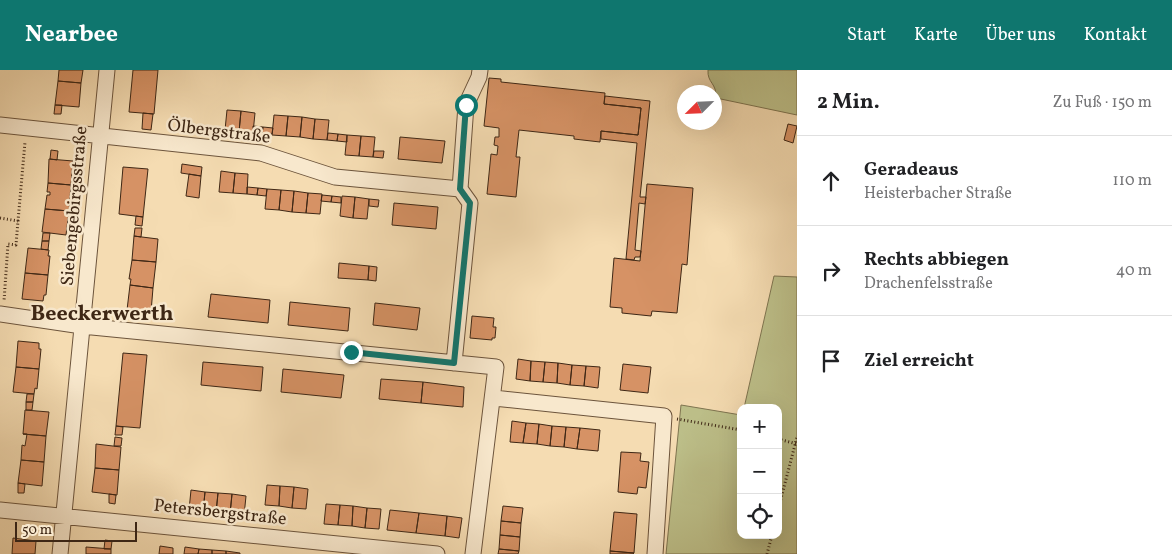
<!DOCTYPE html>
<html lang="de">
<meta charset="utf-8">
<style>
:root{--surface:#fff;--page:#f6f6f6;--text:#202124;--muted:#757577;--line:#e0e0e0;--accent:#0f766e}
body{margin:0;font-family:Vollkorn,serif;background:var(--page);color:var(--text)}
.controls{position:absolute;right:15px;bottom:15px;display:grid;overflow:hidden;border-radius:10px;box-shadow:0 5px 20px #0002}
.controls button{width:45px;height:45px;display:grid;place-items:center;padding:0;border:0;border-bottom:1px solid var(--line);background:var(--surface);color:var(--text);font:25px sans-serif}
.compass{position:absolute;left:677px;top:15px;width:45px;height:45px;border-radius:50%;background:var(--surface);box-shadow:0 5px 20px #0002;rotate:246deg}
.scale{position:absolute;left:15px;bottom:12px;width:122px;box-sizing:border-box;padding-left:5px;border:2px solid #3e2715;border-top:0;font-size:14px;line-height:18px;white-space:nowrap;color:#3e2715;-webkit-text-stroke:4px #f8e8cd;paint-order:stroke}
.stop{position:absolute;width:15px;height:15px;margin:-11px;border:4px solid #0f766e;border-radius:50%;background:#fff}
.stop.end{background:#0f766e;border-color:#fff;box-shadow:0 1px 5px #0008}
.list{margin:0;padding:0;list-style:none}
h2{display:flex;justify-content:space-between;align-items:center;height:65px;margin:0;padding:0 20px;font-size:21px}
h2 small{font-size:16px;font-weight:400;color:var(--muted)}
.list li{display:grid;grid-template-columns:32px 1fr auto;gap:15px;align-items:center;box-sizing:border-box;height:90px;padding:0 20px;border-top:1px solid var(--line)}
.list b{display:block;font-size:19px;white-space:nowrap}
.list p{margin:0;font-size:16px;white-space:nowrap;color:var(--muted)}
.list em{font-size:16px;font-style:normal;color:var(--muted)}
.icon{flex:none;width:28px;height:28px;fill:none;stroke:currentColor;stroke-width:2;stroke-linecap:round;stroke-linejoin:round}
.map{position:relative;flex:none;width:797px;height:484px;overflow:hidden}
header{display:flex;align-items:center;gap:30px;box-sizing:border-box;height:70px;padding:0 25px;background:var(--accent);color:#fff}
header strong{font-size:24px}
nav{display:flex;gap:28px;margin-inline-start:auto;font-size:18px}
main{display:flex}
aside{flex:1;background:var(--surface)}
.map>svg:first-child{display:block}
.green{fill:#bdc08a;stroke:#7e7450}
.building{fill:#d69265;stroke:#3e2715}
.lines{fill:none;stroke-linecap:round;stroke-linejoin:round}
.minor-casing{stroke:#6c543c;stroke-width:17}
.path{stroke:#3e2715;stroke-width:3;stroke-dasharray:1 2.5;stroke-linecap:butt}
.minor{stroke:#f8e8cd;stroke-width:15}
.route{stroke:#0f766e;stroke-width:6}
.labels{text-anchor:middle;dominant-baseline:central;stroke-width:5;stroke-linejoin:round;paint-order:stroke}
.street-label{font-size:18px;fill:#3e2715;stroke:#f8e8cd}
.district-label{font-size:22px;font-weight:bold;fill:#3e2715;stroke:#f8e8cd}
</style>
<header>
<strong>Nearbee</strong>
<nav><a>Start</a><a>Karte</a><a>Über uns</a><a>Kontakt</a></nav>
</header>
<main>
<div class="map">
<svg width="797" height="484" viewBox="0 0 797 484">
<rect width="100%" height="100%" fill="#f5dcb2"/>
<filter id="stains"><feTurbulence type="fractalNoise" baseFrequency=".004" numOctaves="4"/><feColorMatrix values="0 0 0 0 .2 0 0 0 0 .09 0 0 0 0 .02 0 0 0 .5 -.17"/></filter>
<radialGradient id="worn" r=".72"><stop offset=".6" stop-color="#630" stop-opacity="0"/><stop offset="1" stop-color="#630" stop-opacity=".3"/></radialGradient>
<path class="green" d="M708,0H797V45L716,28C717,13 707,13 708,0Z
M774,206L797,207V484H666L681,335L741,345V465H778V338H744Z"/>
<path class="building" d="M59,0H83L81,13L58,11Z
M133,0H158L154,44L129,42Z
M489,8L501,9V12L605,23L604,34L641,38L638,65L601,61L600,72L574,69V66L519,60L516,87H520L516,127L487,124L491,84L497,85L498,76L494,75L495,67H499V58L484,56Z
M58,11L81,13L79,37L55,35Z
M605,26L650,31L640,127H646L645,134L639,133L635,180L641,181L640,187H635L634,190L626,189L637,73L601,69V61L638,65L641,38L604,34Z
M55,35H62L61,44H54Z
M227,40L241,41L239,62L225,60Z
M241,41L255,43L253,63L239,62Z
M143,43L153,44L151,60L142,59Z
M274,45L288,46L286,66L272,65Z
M288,46L302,47L300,67L286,66Z
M302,47L315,49L313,69L300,67Z
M315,49L329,50L327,70L313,69Z
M788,54L797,56L793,73L784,70Z
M253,56L263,57L262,64L253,62Z
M263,57L273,58L272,64H262Z
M328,63L338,64L337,71L327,70Z
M338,64L347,65V72L337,71Z
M347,65L361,66L359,86L345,85Z
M361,66L375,67L373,87L359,86Z
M400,67L445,71L442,93L398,89Z
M51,80L58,81L57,90L50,89Z
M374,81H384L383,88L373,87Z
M49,89L73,91L71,115L48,113Z
M182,94L202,97L201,106L181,103Z
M123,97L148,99L143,147L119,144Z
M221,101L235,103L233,123L219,122Z
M235,103L248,104L247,124L233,123Z
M189,104L201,106L199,128L186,126Z
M48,113L71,115L69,141L45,139L47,125H50V122H47Z
M647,114L693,118L687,195L682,194L677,243L652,241L651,246L622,243V238L610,237L614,188L640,191Z
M247,117L258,118L257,125L247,124Z
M258,118L267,119L266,126L257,125Z
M267,119L281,120L279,140L265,139Z
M281,120L294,121L292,142L279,140Z
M294,121L308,123L306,143L292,142Z
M308,123L322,124L320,144L306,143Z
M322,125L332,126L331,132L321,131Z
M332,126L341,127V133L331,132Z
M342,126L355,127L353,148L340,146Z
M355,127L369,129L367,149L353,148Z
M369,129L379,130L378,137L369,136Z
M394,133L438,137L436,159L392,155Z
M45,139L69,141L66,165L42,162Z
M136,146L143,147L142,156L135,155Z
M135,158H142L141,167L134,166Z
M43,163H50L49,171H42Z
M134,166L158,169L156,192L132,190Z
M42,171H49L48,180L41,179Z
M28,178L49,180L48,186H50L48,205L25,203Z
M132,190L156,192L153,218L130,215L131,209H129Z
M339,193L369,196L368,210L338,208Z
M369,196L377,197L376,211L368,210Z
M25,203L48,205L46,225H44L43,231L22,229Z
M130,215L153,218L151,242L127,240Z
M211,224L270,230L268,253L208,247Z
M290,232L350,238L348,261L288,255Z
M375,233L420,238L417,260L373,255Z
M472,246L494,248L493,257H496L495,268H492V270L470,268Z
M18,271L39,273V279H41L39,299L16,297Z
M123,283L147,285L140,358L116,356Z
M518,289L531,291L530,311L516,309Z
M531,291L545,292L543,312L530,311Z
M203,292L263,297L261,321L201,315Z
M545,292L558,293L557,313L543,312Z
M558,293L572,295L570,315L557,313Z
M623,294L651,297L648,323L620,320Z
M572,295L586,296L584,316L570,315Z
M586,296L600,297L598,318L584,316Z
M16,297L39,299L37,319L35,318L34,324L13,322Z
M283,299L344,305L341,328L281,322Z
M381,309L423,312L421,333L379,329Z
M423,312L464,317L463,337L421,333Z
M27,324H34L33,332H26Z
M26,332H33L32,340H26Z
M25,340L49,342L46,366L23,364Z
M512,351L526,353L523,373L510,372Z
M526,353L539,354L537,374L523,373Z
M539,354L552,356L550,376L537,374Z
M116,356L123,357L122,365H115Z
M552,356L566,357L564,377L550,376Z
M566,357L580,358L577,379L564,377Z
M580,358L600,360L598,381L577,379Z
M23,364L46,366L44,392L21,390L22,375L25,376L27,364Z
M115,367L122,368L121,376H114Z
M96,374L121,377L119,400L95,398Z
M621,382L641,383L640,391L649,392L646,418L638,417L637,424L618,422Z
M21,390L44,392L42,416L18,413Z
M95,398L119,400L117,425L92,422Z
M18,413L25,414L24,423H18Z
M267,415L280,416L279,436L265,435Z
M280,416L294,417L292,438L279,436Z
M294,417L308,419L306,439L292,438Z
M191,420L205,422L203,442L189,440Z
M205,422L218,423L216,443L203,442Z
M218,423L232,424L230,444L216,443Z
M109,424L116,425L115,434L109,433Z
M232,424L246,426L244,446L230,444Z
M326,434L340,435L338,455L324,454Z
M340,435L353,436L352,456L338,455Z
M353,436L367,438L365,458L352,456Z
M503,436L523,438L521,453L501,451Z
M367,438L381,439L379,459L365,458Z
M390,440L419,443L416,463L387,460Z
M614,442L637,444L634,483L610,481Z
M419,443L447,446L445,466L416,463Z
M447,446L462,448L459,468L445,466Z
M501,451L521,453L520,467L500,465Z
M500,465L520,467L519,481L499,479Z
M13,468L36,471L35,484H12Z
M105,470L112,471L111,479H104Z
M160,476L173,478V484H159Z
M86,477L111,479V484H86Z
M185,477L199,479L198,484H184Z
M199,479L212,480V484H198Z
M499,479L519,481L518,484H498Z
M212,480L226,481V484H212Z
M226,481L240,483V484H226Z
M610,481L634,483L633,484H610Z"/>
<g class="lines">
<g class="minor-casing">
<path id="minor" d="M0,55L261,83L335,107L460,119
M0,244L82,256L496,297L473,484
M454,293L470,133L460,119L466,35L479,7L480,0
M494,328L664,346L655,484
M0,440L437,484
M60,484L107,0"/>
</g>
<path class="path" d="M0,148L18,151L16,175L8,174L4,231
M18,151L25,72
M677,349L741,360
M778,369L797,374
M778,440L797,367
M767,484L772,465"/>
<use href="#minor" class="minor"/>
</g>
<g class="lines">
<path class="route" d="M351,282L454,293L470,133L460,119L466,35"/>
</g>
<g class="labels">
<g class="street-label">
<text transform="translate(219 62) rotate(7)">Ölbergstraße</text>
<text transform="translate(75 136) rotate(-85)">Siebengebirgsstraße</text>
<text transform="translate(220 443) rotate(6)">Petersbergstraße</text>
</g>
<g class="district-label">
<text x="102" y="244">Beeckerwerth</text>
</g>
</g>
<rect width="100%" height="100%" filter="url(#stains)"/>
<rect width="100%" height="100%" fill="url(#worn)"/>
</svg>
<div class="controls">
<button>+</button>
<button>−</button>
<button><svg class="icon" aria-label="locate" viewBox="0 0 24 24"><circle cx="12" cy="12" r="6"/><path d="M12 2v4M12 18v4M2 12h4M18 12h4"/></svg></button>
</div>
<svg class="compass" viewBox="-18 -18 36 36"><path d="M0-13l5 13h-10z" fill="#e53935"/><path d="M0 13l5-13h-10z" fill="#757577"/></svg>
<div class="scale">50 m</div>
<div class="stop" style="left:466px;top:35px"></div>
<div class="stop end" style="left:351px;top:282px"></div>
</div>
<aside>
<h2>2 Min.<small>Zu Fuß · 150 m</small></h2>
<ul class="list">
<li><svg class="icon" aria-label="ahead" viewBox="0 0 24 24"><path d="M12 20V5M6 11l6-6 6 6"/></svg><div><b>Geradeaus</b><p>Heisterbacher Straße</p></div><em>110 m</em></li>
<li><svg class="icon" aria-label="right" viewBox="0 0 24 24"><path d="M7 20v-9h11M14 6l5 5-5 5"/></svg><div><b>Rechts abbiegen</b><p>Drachenfelsstraße</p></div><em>40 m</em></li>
<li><svg class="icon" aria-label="arrive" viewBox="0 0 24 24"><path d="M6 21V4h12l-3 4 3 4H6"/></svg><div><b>Ziel erreicht</b></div></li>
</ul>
</aside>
</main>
